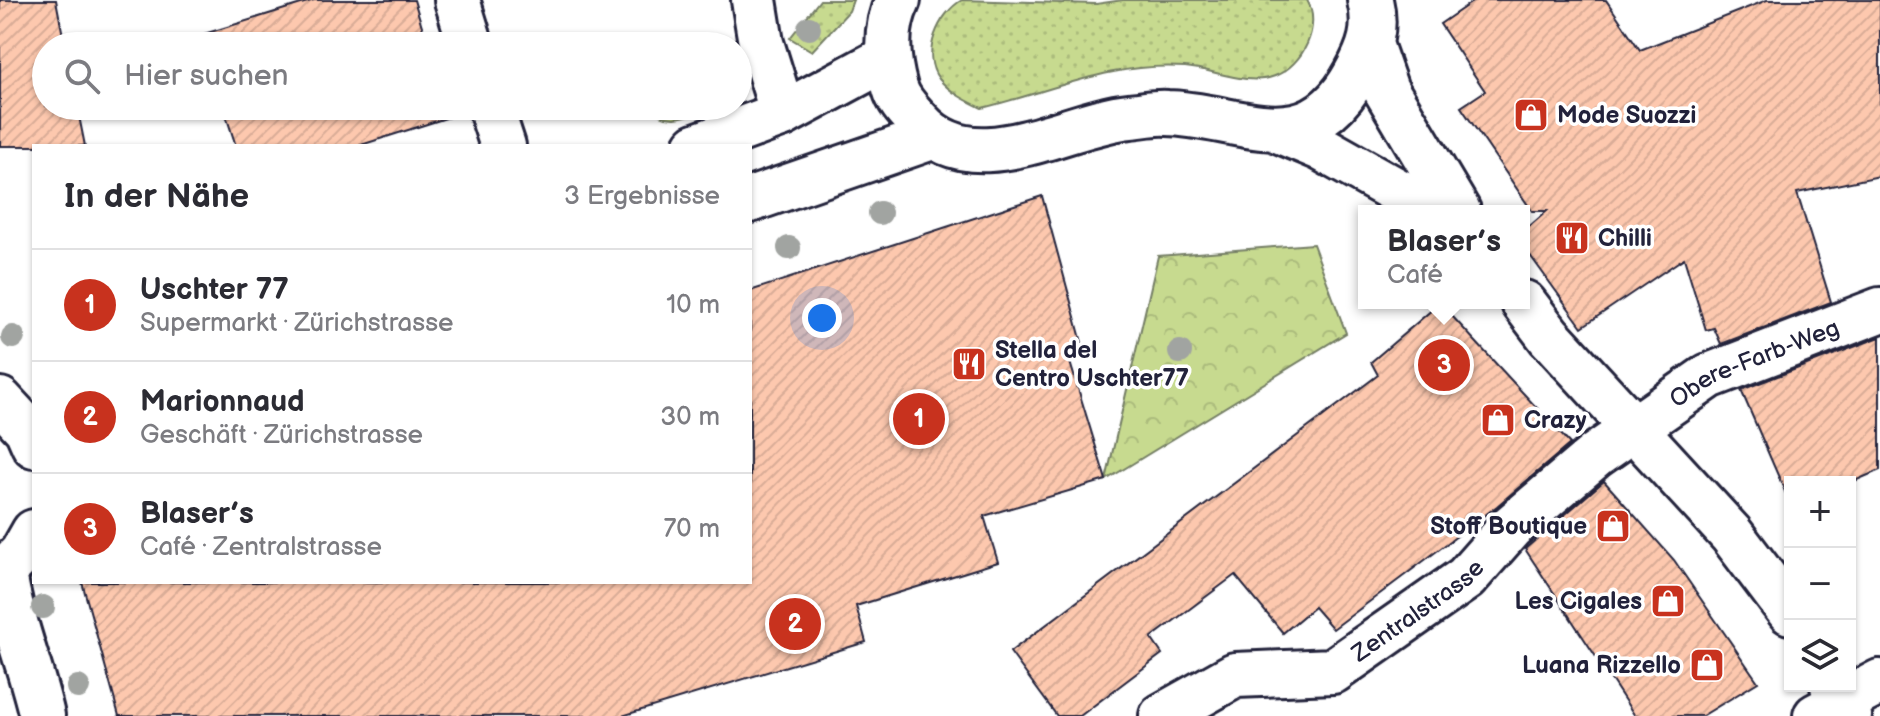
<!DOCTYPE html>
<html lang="de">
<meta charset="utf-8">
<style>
:root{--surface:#fff;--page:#f7f7f7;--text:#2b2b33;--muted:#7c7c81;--line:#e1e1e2;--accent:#c8321e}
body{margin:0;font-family:"Balsamiq Sans",sans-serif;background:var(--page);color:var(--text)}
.controls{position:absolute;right:24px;bottom:24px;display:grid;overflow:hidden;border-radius:0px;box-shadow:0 2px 6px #0004}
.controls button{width:72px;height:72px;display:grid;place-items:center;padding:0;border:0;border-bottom:2px solid var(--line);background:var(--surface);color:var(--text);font:40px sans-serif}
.you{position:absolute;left:822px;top:318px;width:28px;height:28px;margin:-20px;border:6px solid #fff;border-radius:50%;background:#1a73e8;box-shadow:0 0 0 12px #1a73e833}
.badge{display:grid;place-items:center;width:52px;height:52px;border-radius:50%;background:var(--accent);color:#fff;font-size:26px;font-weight:700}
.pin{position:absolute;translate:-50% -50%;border:4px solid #fff;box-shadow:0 2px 8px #0006}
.popup{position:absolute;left:1358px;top:205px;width:172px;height:104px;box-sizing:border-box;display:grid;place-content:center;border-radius:0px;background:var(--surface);filter:drop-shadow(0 2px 6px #0005);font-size:26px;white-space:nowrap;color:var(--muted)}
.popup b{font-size:30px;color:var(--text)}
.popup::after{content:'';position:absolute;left:50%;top:100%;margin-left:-16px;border:16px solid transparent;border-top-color:var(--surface)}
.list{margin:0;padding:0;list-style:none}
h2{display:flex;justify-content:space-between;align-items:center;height:104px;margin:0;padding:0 32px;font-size:34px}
h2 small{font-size:26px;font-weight:400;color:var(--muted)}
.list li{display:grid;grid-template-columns:52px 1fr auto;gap:24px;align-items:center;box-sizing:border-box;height:112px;padding:0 32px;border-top:2px solid var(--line)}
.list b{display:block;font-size:30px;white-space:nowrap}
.list p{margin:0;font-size:26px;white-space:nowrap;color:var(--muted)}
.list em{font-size:26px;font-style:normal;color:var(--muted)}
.icon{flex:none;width:44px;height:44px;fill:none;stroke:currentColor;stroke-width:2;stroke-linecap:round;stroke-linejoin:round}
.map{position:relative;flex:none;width:1880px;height:716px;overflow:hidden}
.search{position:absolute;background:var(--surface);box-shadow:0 2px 6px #0004;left:32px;top:32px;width:720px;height:88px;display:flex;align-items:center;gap:20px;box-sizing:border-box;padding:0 28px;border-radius:44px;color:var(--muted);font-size:30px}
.panel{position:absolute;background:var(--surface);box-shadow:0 2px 6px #0004;left:32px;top:144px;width:720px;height:440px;border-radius:0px}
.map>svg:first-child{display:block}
.grass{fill:url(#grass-dots);stroke:#747e65;stroke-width:2}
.park{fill:url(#park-crowns);stroke:#747e65;stroke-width:2}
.building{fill:url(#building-hatch);stroke:#22223b;stroke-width:2}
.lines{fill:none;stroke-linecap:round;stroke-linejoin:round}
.minor-casing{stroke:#22223b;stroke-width:50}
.major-casing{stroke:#22223b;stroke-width:50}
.minor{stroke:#fff;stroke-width:44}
.major{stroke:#fff;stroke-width:44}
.tree{fill:#a1a4a1}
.labels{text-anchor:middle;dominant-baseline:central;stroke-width:7;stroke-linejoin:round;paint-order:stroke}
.poi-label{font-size:24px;font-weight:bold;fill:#22223b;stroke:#fff;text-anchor:start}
.street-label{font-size:24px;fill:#22223b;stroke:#fff}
</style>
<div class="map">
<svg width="1880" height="716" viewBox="0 0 1880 716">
<defs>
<pattern id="grass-dots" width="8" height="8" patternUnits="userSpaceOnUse" patternTransform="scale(2)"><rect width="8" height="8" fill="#c7da8f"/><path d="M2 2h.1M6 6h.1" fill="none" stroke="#abbb7c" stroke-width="1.8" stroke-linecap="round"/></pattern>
<pattern id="park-crowns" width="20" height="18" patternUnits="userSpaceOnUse" patternTransform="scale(2)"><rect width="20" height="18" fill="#c7da8f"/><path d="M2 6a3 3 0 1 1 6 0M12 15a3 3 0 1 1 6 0" fill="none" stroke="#abbb7c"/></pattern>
<pattern id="building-hatch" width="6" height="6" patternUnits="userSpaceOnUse" patternTransform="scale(2)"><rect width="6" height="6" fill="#fdc8ae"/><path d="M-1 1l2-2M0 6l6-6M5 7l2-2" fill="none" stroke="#d9ac97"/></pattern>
</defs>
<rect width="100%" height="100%" fill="#fff"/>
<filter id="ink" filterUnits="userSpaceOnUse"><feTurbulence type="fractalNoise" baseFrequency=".0125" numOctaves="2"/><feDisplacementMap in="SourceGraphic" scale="16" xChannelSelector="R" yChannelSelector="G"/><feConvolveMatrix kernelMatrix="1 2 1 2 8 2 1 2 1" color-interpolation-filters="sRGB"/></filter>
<g filter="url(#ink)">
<path class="grass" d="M820,0H853L849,11L812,51L790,38Z
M962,0L1096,4L1123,0H1307C1322,26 1303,65 1275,76C1248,87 1213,69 1185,67C1110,62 1053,91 982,108C965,100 951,93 939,79C920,54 939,13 962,0Z
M649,106H713C689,115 669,128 649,106Z"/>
<path class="park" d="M1313,244L1346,333L1106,480L1158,256Z"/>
<path class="building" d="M0,0H56L65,46H46V106H77L85,146H0Z
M314,0H414L428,46H205L201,35Z
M1475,0H1606L1640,50L1767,0H1880V176L1797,193L1831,302L1721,344L1714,328L1706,330L1684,258L1582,327L1524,247V231L1547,211H1532L1461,107L1485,91L1440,24Z
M223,106H446L449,117L358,146H236Z
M1042,196L1084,350L1069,359L1106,480L984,516L998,562L856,606L866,642L622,716H119L82,582H750V291Z
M1440,303L1570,444L1497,506L1333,629L1314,607L1283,633L1235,575L1151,638L1162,654L1080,716H1057L1010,652L1378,375L1371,362Z
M1880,337V470L1850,483L1790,482V503L1741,390Z
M1604,481L1674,560L1758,682L1702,716H1635L1525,549Z"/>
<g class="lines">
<g class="minor-casing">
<g id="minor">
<path d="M457,0L471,46"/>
<path d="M754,0L761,43L783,114"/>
<path d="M490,106L503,146"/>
<path d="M4,572C11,621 31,667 42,716"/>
<path id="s1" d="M1162,716L1235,675L1333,671L1466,578L1511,527L1596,455L1709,376L1880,310"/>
<path d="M1816,716L1880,682"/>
</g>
</g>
<g class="major-casing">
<path id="major" d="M898,0C884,29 887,58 895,88C899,102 909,111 919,122C973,184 1065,122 1130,116C1142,115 1155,112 1167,113C1239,114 1307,164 1356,74C1370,49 1377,29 1370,0
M1371,47L1386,90L1458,211
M1278,130L1321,148L1433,211
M696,146L783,114L887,58
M750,200L932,137
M1524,303L1549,336L1731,534L1790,612
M0,400L27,429L34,445
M0,575L22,553L34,532
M1833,686L1849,716"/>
</g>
<use href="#minor" class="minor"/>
<use href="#major" class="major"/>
</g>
<g class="tree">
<circle cx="809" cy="28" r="12"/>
<circle cx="880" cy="213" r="12"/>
<circle cx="789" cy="248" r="12"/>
<circle cx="13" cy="337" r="12"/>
<circle cx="1180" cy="352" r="12"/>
<circle cx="43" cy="607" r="12"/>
<circle cx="78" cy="687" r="12"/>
</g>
</g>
<defs>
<g id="shop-square" transform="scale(1.8)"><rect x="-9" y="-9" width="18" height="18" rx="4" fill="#c8321e" stroke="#fff"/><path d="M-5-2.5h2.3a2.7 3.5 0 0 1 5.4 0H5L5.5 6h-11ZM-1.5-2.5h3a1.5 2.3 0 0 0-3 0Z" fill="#fff"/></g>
<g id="restaurant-square" transform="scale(1.8)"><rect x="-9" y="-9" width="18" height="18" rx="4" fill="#c8321e" stroke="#fff"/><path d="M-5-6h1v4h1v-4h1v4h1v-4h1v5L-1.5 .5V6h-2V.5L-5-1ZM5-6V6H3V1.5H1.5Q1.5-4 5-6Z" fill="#fff"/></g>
</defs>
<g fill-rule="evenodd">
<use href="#shop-square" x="1531" y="115"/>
<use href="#restaurant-square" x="1572" y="238"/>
<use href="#restaurant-square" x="969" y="364"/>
<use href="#shop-square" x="1498" y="420"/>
<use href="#shop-square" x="1613" y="526"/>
<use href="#shop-square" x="1668" y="601"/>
<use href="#shop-square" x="1707" y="665"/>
</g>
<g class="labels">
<g class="poi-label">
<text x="1557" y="115">Mode Suozzi</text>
<text x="1598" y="238">Chilli</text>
<text x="995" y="350">Stella del<tspan x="995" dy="28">Centro Uschter77</tspan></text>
<text x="1524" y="420">Crazy</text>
<text x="1587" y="526" text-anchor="end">Stoff Boutique</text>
<text x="1642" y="601" text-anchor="end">Les Cigales</text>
<text x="1681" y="665" text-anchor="end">Luana Rizzello</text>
</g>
<g class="street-label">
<text stroke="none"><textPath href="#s1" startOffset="708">Obere-Farb-Weg</textPath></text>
<text stroke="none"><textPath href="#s1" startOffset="286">Zentralstrasse</textPath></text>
</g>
</g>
</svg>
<div class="controls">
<button>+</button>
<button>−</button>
<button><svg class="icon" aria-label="layers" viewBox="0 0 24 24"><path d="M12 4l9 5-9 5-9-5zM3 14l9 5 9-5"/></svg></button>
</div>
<div class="you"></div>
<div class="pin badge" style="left:919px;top:419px">1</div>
<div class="pin badge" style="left:795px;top:624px">2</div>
<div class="pin badge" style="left:1444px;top:365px">3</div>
<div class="popup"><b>Blaser’s</b>Café</div>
<div class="search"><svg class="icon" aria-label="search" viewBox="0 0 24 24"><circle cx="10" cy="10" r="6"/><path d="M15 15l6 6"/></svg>Hier suchen</div>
<section class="panel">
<h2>In der Nähe<small>3 Ergebnisse</small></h2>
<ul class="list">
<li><span class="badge">1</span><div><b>Uschter 77</b><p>Supermarkt · Zürichstrasse</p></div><em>10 m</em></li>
<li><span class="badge">2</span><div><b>Marionnaud</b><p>Geschäft · Zürichstrasse</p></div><em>30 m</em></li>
<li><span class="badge">3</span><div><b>Blaser’s</b><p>Café · Zentralstrasse</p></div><em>70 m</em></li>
</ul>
</section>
</div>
